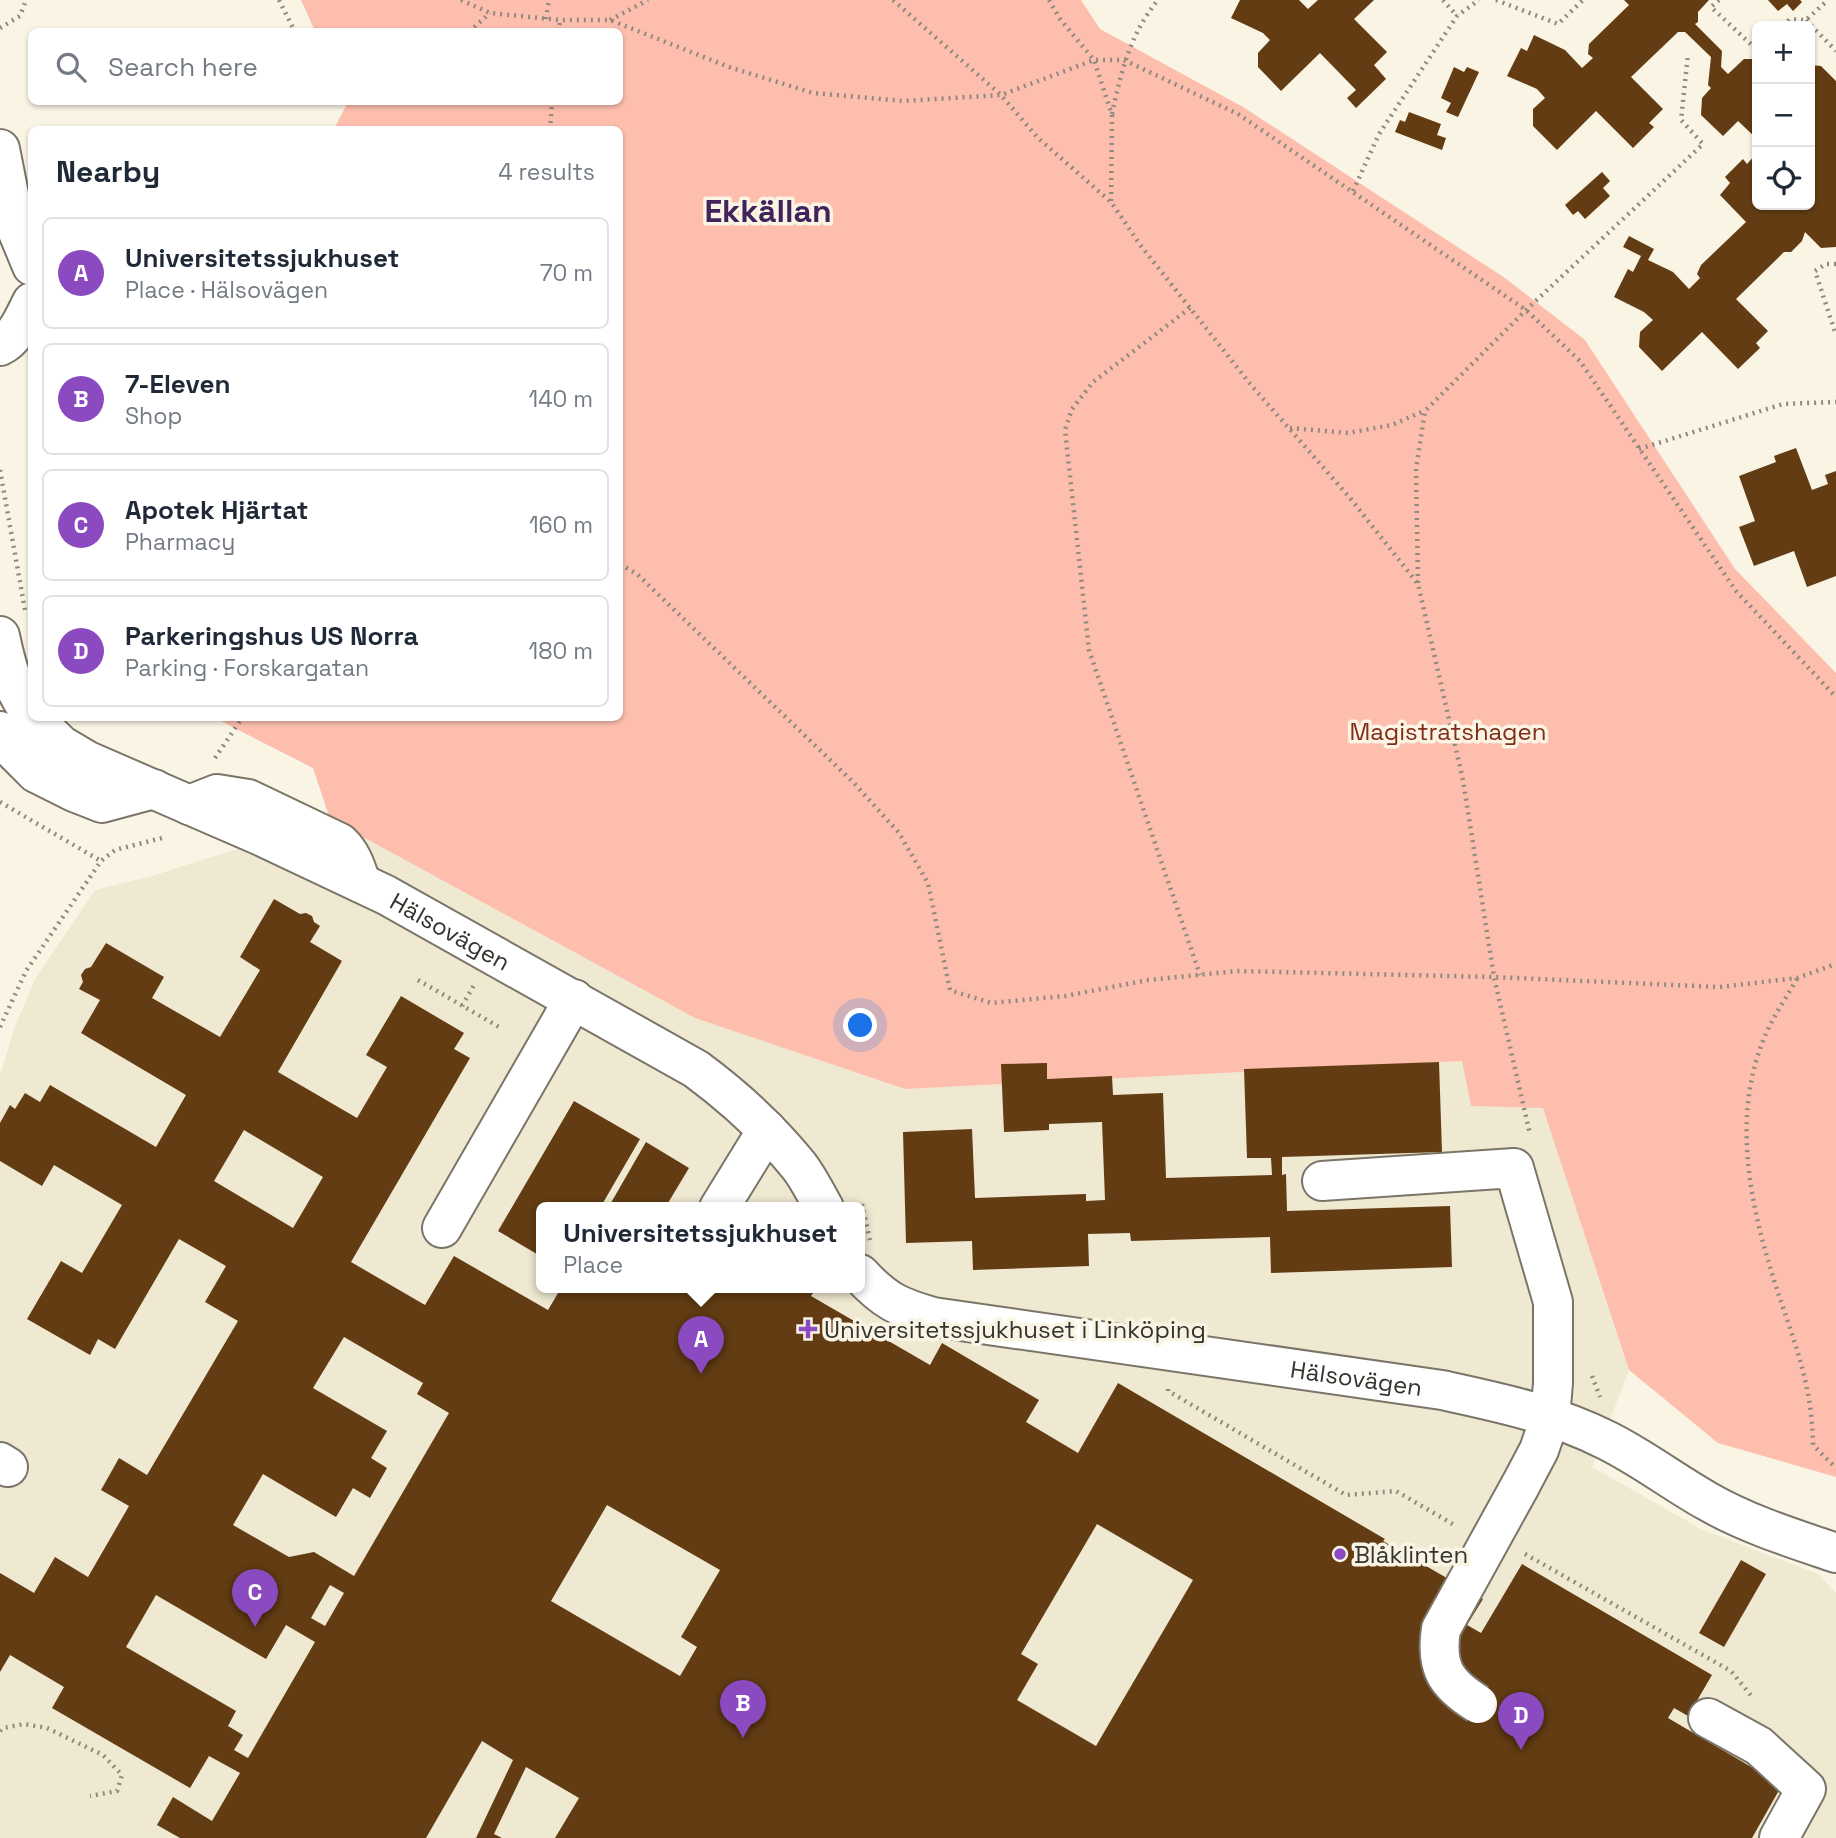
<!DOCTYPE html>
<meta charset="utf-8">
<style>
:root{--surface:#fff;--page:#f6f6f7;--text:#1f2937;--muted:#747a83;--line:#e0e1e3;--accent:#8b4abf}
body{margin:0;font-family:"Space Grotesk",sans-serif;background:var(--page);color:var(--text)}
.controls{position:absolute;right:21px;top:21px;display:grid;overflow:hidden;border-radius:10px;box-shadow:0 2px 5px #0004}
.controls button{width:63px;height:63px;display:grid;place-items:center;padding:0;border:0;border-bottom:2px solid var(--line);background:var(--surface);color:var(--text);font:35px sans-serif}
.you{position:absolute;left:861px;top:1026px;width:24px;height:24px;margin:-18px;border:5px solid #fff;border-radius:50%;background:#1a73e8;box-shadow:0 0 0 10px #1a73e833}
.badge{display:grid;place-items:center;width:46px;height:46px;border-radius:50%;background:var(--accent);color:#fff;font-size:23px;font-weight:700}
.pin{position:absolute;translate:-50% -58px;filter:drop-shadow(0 2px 4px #0008)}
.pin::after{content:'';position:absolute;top:37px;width:24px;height:21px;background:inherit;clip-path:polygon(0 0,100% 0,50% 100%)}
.popup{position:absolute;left:536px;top:1202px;width:329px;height:91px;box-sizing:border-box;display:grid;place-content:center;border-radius:10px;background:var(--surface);filter:drop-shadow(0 2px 5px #0005);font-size:23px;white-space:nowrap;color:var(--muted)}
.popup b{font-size:26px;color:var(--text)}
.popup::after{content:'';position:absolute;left:50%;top:100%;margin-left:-14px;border:14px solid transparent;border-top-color:var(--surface)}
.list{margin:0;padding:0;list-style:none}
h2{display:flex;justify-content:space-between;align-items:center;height:91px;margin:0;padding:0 28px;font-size:30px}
h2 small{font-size:23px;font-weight:400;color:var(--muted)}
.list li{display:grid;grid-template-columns:46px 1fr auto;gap:21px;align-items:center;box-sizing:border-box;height:112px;margin:0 14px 14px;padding:0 14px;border:2px solid var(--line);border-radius:10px}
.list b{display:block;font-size:26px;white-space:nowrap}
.list p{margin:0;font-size:23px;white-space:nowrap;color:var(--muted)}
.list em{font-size:23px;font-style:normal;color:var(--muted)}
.icon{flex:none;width:38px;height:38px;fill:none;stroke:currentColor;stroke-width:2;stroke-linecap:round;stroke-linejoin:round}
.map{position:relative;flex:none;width:1836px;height:1838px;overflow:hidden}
.search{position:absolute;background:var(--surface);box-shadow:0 2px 5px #0004;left:28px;top:28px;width:595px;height:77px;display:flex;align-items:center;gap:18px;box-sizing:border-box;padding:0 24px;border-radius:10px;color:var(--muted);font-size:26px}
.panel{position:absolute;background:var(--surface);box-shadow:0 2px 5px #0004;left:28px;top:126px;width:595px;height:595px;border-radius:10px}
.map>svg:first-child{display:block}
.built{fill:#f0e9d2;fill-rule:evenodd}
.green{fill:#fdbeae}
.building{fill:#633c13;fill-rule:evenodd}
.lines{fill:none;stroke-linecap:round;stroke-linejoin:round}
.minor-casing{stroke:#7a7568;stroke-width:42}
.path{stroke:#8e8a80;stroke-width:4.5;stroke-dasharray:2 5;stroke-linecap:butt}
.minor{stroke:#fff;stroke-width:38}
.minor-bridge-casing{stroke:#7a7568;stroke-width:42;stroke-linecap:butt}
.minor-bridge{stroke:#fff;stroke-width:38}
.poi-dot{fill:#8b4abf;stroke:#f9f4e4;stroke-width:2.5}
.labels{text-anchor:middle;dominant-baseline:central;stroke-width:7;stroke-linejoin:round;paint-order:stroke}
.park-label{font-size:24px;fill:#832b17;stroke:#f9f4e4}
.street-label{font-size:24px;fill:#35332d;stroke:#f9f4e4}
.poi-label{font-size:24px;fill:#35332d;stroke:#f9f4e4;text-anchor:start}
.district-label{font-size:32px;font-weight:bold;fill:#41225a;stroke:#f9f4e4}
</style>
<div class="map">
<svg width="1836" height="1838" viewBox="0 0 1836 1838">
<rect width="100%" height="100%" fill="#f9f4e4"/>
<path class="built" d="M330,819L695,1018L905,1089L1462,1061L1471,1106L1543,1107L1629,1370L1592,1467L1701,1529L1818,1574L1836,1593V1838H0V1076L14,1029L35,979L95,890L152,876ZM542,1208H860V1288H542Z"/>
<path class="green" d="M301,0H1081L1100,29L1243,107L1505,278L1585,340L1735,569L1836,673V1477L1718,1443L1629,1370L1543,1108L1471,1106L1462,1061L905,1089L695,1018L330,819L313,768L215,718H620V130L334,129L348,102H620V32L315,31Z"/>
<path class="building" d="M1240,0H1299L1308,9L1318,0H1374L1354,19L1387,52L1374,65L1386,79L1356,108L1347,98L1356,90L1320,53L1281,91L1258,67V53L1270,40L1263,33L1231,18Z
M1624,0H1709L1698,12V22L1695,24L1722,51L1721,67L1728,74L1744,59H1757V139L1738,121L1723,136L1701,115L1702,98L1711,88L1708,85L1711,57L1685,32H1678L1631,77L1663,109L1649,123L1654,127L1633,148L1596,111L1557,150L1533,126V109L1545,98L1537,89L1507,76L1521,48L1527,51L1534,35L1565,50L1582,68L1593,58L1588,54L1589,44L1629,5Z
M1768,0H1800L1802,2L1793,11L1787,4L1778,11Z
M1810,65L1821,66L1836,81V247L1821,248L1805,232L1802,241L1791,252H1784L1736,299L1768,331L1756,343L1760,348L1738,369L1702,332L1662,371L1639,347L1640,332L1653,320L1644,312L1614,297L1628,269L1633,272L1641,256L1623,247L1629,236L1654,249L1648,260L1673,272L1689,289L1700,278L1697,274L1701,265L1746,222L1720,195L1730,183L1725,177L1743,159L1747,164L1757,153V205H1810Z
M1454,67L1464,72L1467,67L1479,72L1458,117L1446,112L1451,103L1441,98Z
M1409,112L1441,124L1437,135L1446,138L1442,150L1395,132L1400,120L1405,122Z
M1602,172L1610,181L1603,188L1610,196L1585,219L1578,211L1573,215L1565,205Z
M1796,448L1812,490L1828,484L1825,475L1836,471V576L1807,587L1794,551L1754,566L1739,527L1755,521L1739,476L1776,462L1774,456Z
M274,899L300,914L306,913L312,916L314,922L320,926L310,942L342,961L278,1072L357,1118L387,1067L366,1055L401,996L464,1033L454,1049L470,1058L351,1262L425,1305L454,1256L548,1310L561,1288H816L811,1296L930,1365L942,1343L1039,1400L1026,1422L1078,1453L1118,1383L1385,1539L1383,1541L1483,1599L1467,1625L1481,1633L1522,1564L1712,1675L1688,1716L1674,1708L1668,1718L1782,1785L1752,1838H555L579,1798L526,1767L494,1834L502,1838H476L513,1760L482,1741L426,1838H180L157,1825L173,1797L212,1821L240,1773L209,1756L190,1788L52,1708L64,1687L10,1655L0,1672V1573L34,1593L55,1557L88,1577L129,1506L101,1490L119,1458L147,1475L238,1321L205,1302L226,1266L179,1239L115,1349L98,1339L90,1355L27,1319L61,1261L82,1273L122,1205L54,1165L42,1186L0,1161V1123L10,1105L15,1109L25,1093L40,1102L50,1085L156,1147L186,1095L81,1033L100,1000L79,989L83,982L81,975L85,969L91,967L106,943L164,977L152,998L220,1037L260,970L240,957ZM244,1130L323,1177L293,1228L214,1181ZM344,1337L423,1383L417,1394L449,1413L354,1576L314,1552L289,1557L233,1525L263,1474L336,1517L353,1488L370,1498L387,1468L371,1458L387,1431L313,1388ZM607,1505L720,1570L681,1637L697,1647L680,1676L551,1601ZM1097,1524L1193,1580L1096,1746L1017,1700L1038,1664L1021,1654ZM330,1585L344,1593L325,1626L311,1618ZM156,1595L266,1659L286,1625L315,1642L248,1758L234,1750L243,1735L228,1726L236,1711L126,1647Z
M1439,1062L1442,1152L1282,1157V1175L1286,1174L1287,1211L1450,1206L1452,1267L1271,1273L1270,1237L1131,1241L1130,1233L1088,1234L1089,1266L973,1270L972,1241L906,1243L903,1132L972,1129L975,1198L1086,1194V1201L1105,1200L1102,1122L1049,1124V1130L1004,1132L1001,1064L1047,1063V1079L1112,1076L1113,1095L1163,1093L1166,1178L1272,1175L1271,1158H1247L1244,1069Z
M574,1101L640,1139L600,1208H542V1257L498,1231Z
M646,1142L689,1168L665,1208H608Z
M1741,1560L1766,1574L1724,1647L1699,1633Z"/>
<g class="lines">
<g class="minor-casing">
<g id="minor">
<path d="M0,149L15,225L32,266"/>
<path d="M0,346C16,339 24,317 32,302"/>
<path d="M0,636C6,665 13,691 32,715"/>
<path id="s1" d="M33,718L61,745L88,761L261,836L386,895L696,1069C734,1097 769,1129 799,1166C809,1179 816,1194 824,1208"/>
<path d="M0,731L6,743L36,773L74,792L102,803L154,789"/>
<path d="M189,805L217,794L248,799L340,843C352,854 356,868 361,883"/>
<path d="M1322,1181L1514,1168L1553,1302V1383L1550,1418L1539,1450L1520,1486"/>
<path d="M719,1208L767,1130"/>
<path d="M442,1228L574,999"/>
<path id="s2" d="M860,1274C885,1301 898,1307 933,1317L1442,1390C1497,1402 1555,1414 1606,1440C1641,1457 1673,1482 1707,1501C1747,1524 1792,1538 1836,1553"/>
<path d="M0,1462L8,1467"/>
<path d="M1708,1718L1759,1746L1806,1789L1779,1838"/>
</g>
</g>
<path class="path" d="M279,0L295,32
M461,0L490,13L560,20H610L729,67L813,93L903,101L1001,95L1094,60H1124L1238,114L1526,310L1580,361L1736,591L1836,697
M893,0L1001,95L1038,138L1111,202L1141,246L1251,385L1350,498L1418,584L1463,780L1494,977L1530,1134
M1049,0L1060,19L1094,60L1112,115L1111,201
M1443,0L1457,16
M1496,0L1558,24L1583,0
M1719,0L1711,7L1757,50
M546,19L549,0
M610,20L648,0
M1806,20L1836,51
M1783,26L1790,19L1806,20L1828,0
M0,28L20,16L26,0
M469,32L490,13
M559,32L560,20
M1112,114C1121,72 1130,34 1158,0
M550,130L552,102
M1353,191L1379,134L1457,16L1479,0
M1836,264H1826L1815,271L1836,335
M1190,308L1093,382L1072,409L1065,430L1089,650L1200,975
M1290,428L1348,433L1392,425L1424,411
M1639,449L1783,404L1836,402
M0,470L25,610
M620,564L637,574L854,783L899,833L928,883L950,990L991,1003L1065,996L1148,980L1237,971L1494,977L1720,987L1797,978L1836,964
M1418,583L1416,469L1425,411L1526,310L1703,144L1681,120L1688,54
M215,758L242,718
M0,802L101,861
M1797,979C1788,994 1778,1010 1770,1025C1730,1107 1748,1197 1774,1280C1793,1340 1812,1381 1813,1445L1836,1468
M418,980L499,1027
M462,1006L474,985
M0,1027L26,971L101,861L115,850L166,837
M862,1204L870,1240
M1592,1376L1600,1397
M1168,1389V1391L1346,1495L1396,1491L1456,1526
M1525,1554L1731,1671L1753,1698
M0,1731L3,1728L24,1724L47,1728L103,1755L122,1775L117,1791L90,1796"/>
<use href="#minor" class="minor"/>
<g class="minor-bridge-casing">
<path id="minor-bridge" d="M1478,1704C1446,1684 1435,1668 1441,1629L1520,1486"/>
</g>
<use href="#minor-bridge" class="minor-bridge"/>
</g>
<g class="poi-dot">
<path d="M804.5 1318.5h7v7h7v7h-7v7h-7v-7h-7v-7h7z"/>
<circle cx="1340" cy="1554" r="7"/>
</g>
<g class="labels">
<g class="park-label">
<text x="1448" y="731">Magistratshagen</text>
</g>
<g class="street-label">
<text stroke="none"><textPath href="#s1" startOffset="471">Hälsovägen</textPath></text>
<text stroke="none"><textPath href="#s2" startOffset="514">Hälsovägen</textPath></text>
</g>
<g class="poi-label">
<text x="824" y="1329">Universitetssjukhuset i Linköping</text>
<text x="1354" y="1554">Blåklinten</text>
</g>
<g class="district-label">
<text x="768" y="211">Ekkällan</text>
</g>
</g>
</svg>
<div class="controls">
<button>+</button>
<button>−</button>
<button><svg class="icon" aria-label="locate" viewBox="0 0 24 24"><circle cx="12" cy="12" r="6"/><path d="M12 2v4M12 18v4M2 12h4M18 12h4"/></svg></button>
</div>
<div class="you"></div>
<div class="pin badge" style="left:701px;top:1374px">A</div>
<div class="popup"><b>Universitetssjukhuset</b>Place</div>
<div class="pin badge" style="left:743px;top:1738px">B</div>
<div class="pin badge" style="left:255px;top:1627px">C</div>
<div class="pin badge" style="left:1521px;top:1750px">D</div>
<div class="search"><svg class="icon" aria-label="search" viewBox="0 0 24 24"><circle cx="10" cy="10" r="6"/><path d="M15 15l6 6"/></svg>Search here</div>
<section class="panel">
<h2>Nearby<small>4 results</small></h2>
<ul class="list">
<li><span class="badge">A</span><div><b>Universitetssjukhuset</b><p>Place · Hälsovägen</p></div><em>70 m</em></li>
<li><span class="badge">B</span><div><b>7-Eleven</b><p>Shop</p></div><em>140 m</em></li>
<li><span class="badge">C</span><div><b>Apotek Hjärtat</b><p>Pharmacy</p></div><em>160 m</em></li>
<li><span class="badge">D</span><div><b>Parkeringshus US Norra</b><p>Parking · Forskargatan</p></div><em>180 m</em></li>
</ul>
</section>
</div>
